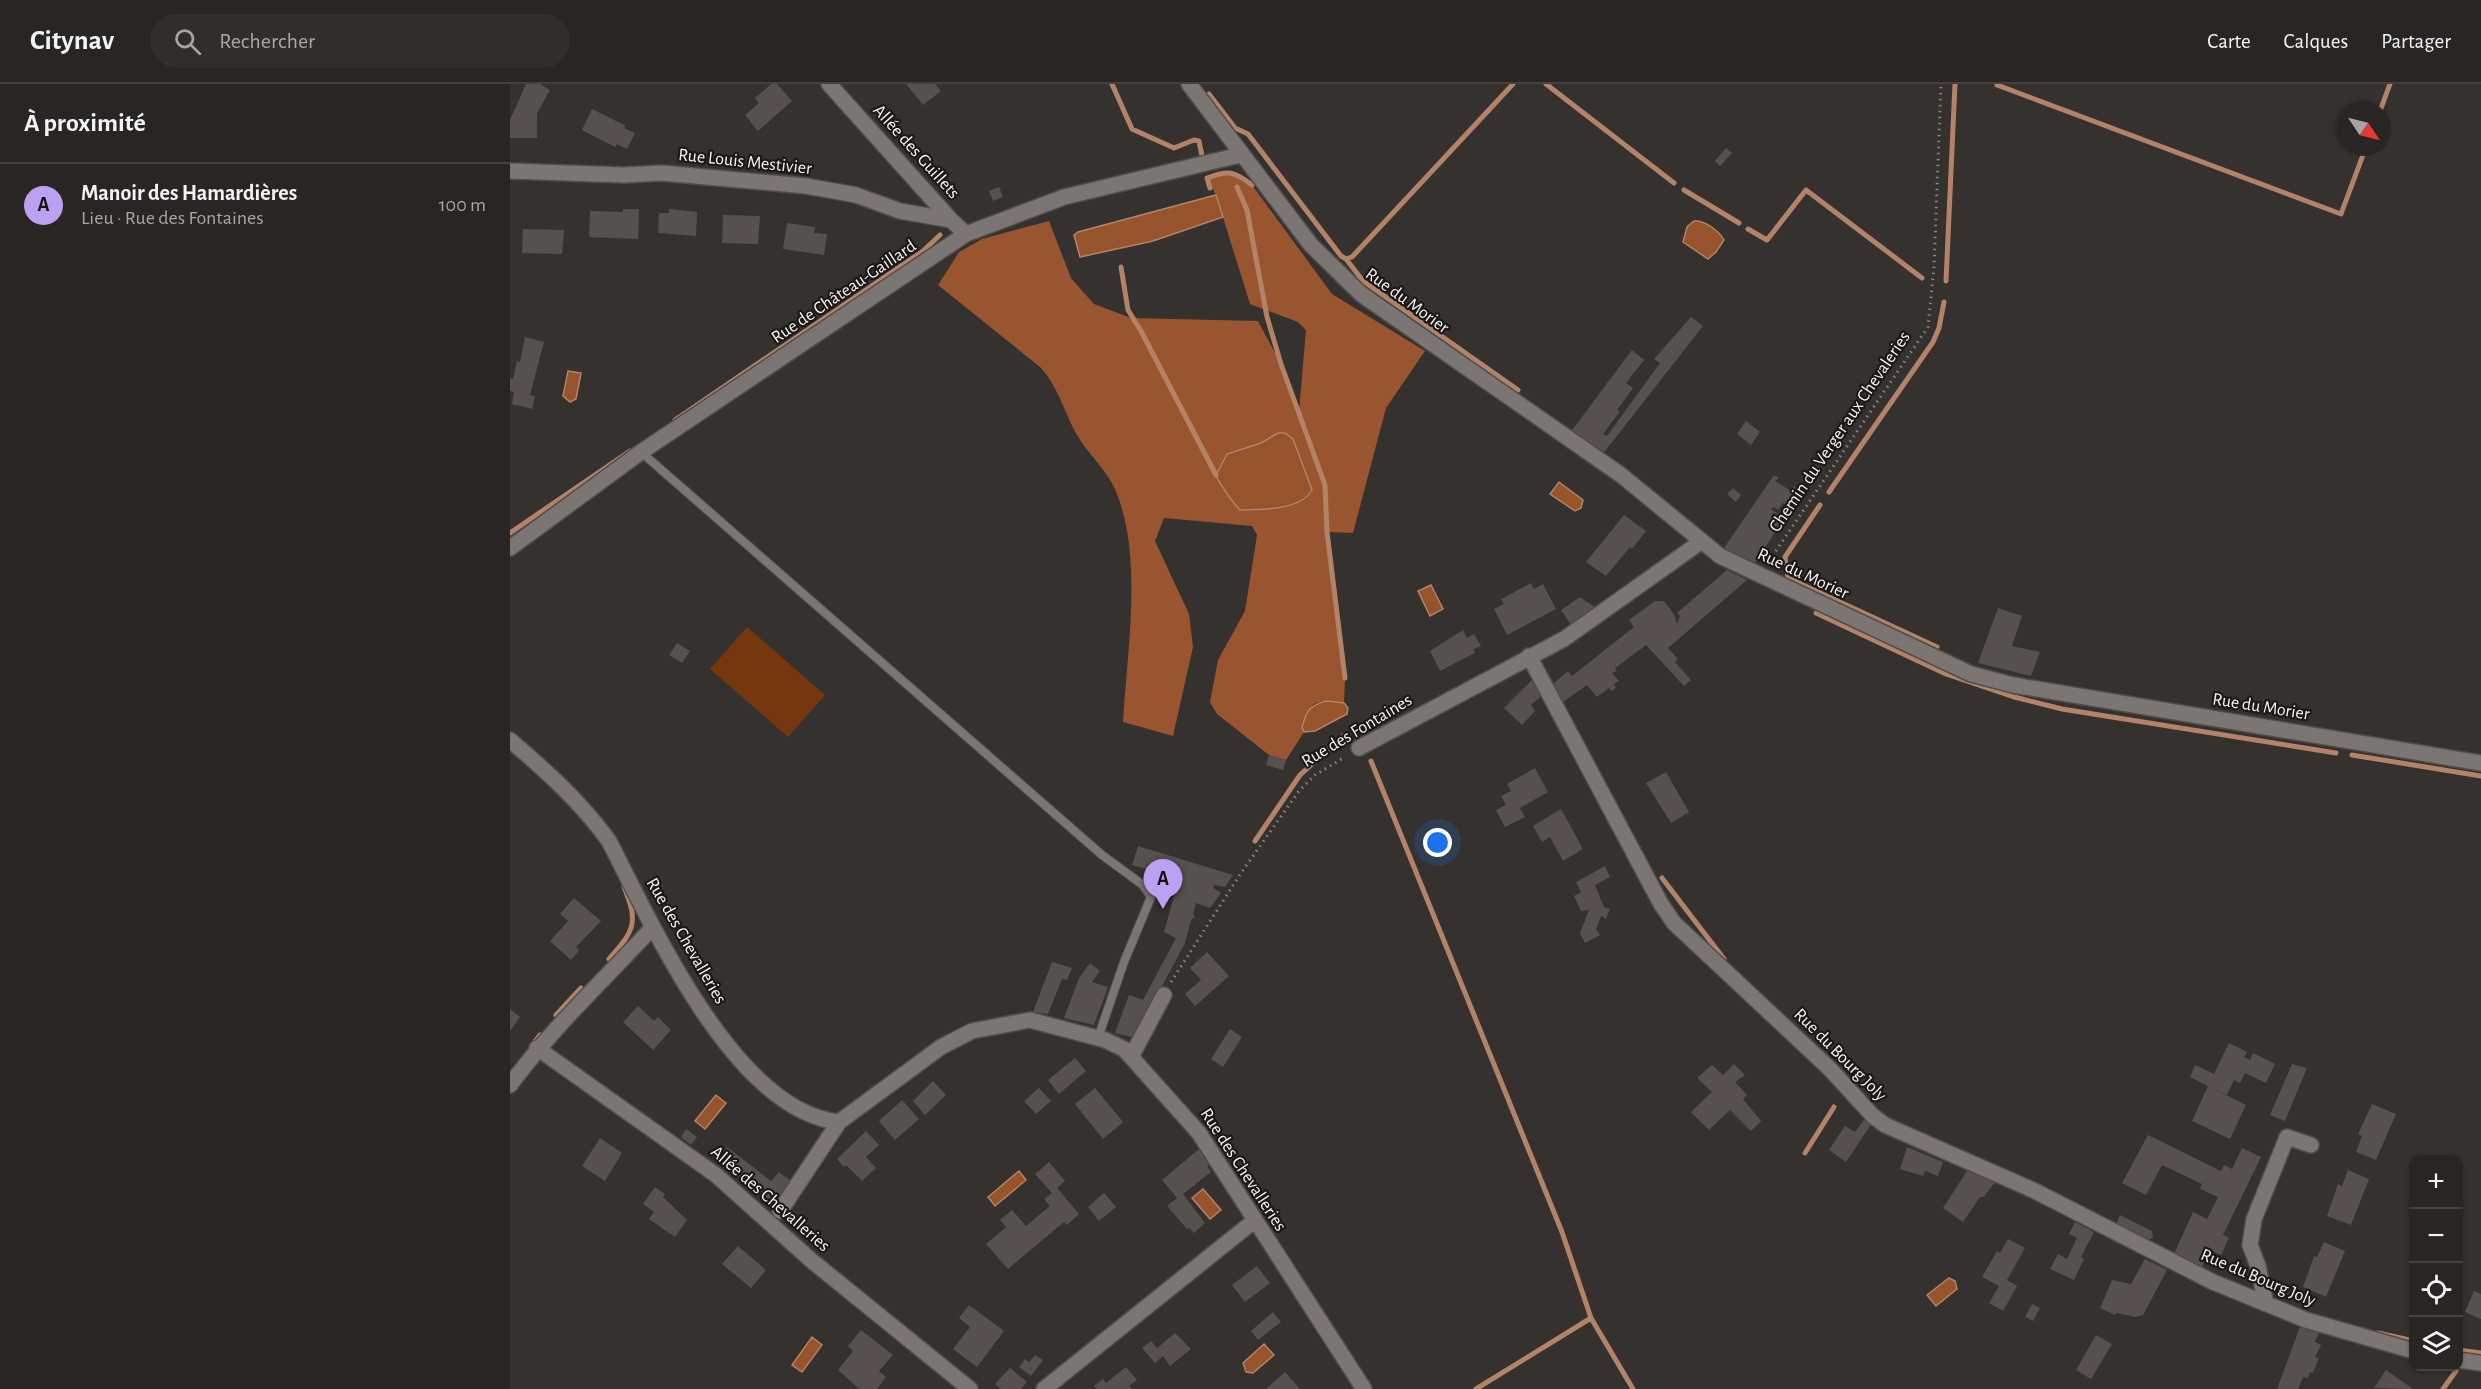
<!DOCTYPE html>
<html lang="fr">
<meta charset="utf-8">
<style>
:root{--surface:#282522;--page:#302d2a;--text:#f1f3f6;--muted:#a5a5a5;--line:#444240;--accent:#bca0f2}
body{margin:0;font-family:"Alegreya Sans",sans-serif;background:var(--page);color:var(--text)}
.controls{position:absolute;right:18px;bottom:18px;display:grid;overflow:hidden;border-radius:12px;box-shadow:0 2px 4px #0004}
.controls button{width:54px;height:54px;display:grid;place-items:center;padding:0;border:0;border-bottom:2px solid var(--line);background:var(--surface);color:var(--text);font:30px sans-serif}
.compass{position:absolute;left:1827px;top:18px;width:54px;height:54px;border-radius:50%;background:var(--surface);box-shadow:0 2px 4px #0004;rotate:125deg}
.you{position:absolute;left:928px;top:759px;width:21px;height:21px;margin:-15px;border:4px solid #fff;border-radius:50%;background:#1a73e8;box-shadow:0 0 0 9px #1a73e833}
.badge{display:grid;place-items:center;width:39px;height:39px;border-radius:50%;background:var(--accent);color:#111;font-size:20px;font-weight:700}
.pin{position:absolute;translate:-50% -50px;filter:drop-shadow(0 2px 3px #0008)}
.pin::after{content:'';position:absolute;top:32px;width:21px;height:18px;background:inherit;clip-path:polygon(0 0,100% 0,50% 100%)}
.list{margin:0;padding:0;list-style:none}
h2{display:flex;justify-content:space-between;align-items:center;height:78px;margin:0;padding:0 24px;font-size:26px}
h2 small{font-size:20px;font-weight:400;color:var(--muted)}
.list li{display:grid;grid-template-columns:39px 1fr auto;gap:18px;align-items:center;box-sizing:border-box;height:84px;padding:0 24px;border-top:2px solid var(--line)}
.list b{display:block;font-size:22px;white-space:nowrap}
.list p{margin:0;font-size:20px;white-space:nowrap;color:var(--muted)}
.list em{font-size:20px;font-style:normal;color:var(--muted)}
.icon{flex:none;width:33px;height:33px;fill:none;stroke:currentColor;stroke-width:2;stroke-linecap:round;stroke-linejoin:round}
.map{position:relative;flex:none;width:1971px;height:1305px;overflow:hidden}
header{display:flex;align-items:center;gap:36px;box-sizing:border-box;height:84px;padding:0 30px;background:var(--surface);border-bottom:2px solid var(--line)}
header strong{font-size:28px}
nav{display:flex;gap:33px;margin-inline-start:auto;font-size:21px}
.search{width:420px;height:54px;background:var(--page);display:flex;align-items:center;gap:15px;box-sizing:border-box;padding:0 21px;border-radius:33px;color:var(--muted);font-size:22px}
main{display:flex}
aside{flex:1;background:var(--surface)}
.map>svg:first-child{display:block}
.green{fill:#75370e}
.forest{fill:#99552f}
.water{fill:#96532c;stroke:#b38367;stroke-width:1.5}
.lines{fill:none;stroke-linecap:round;stroke-linejoin:round}
.stream{stroke:#b38367;stroke-width:5}
.building{fill:#56514e}
.lane-casing{stroke:#514d4b;stroke-width:10}
.street-casing{stroke:#514d4b;stroke-width:18}
.path{stroke:#888583;stroke-width:3;stroke-dasharray:1.5 4.5;stroke-linecap:butt}
.lane{stroke:#7b7673;stroke-width:8}
.street{stroke:#7b7673;stroke-width:15}
.labels{text-anchor:middle;dominant-baseline:central;stroke-width:4.5;stroke-linejoin:round;paint-order:stroke}
.street-label{font-size:18px;fill:#f6f3f2;stroke:#1b1918}
</style>
<header>
<strong>Citynav</strong>
<div class="search"><svg class="icon" aria-label="search" viewBox="0 0 24 24"><circle cx="10" cy="10" r="6"/><path d="M15 15l6 6"/></svg>Rechercher</div>
<nav><a>Carte</a><a>Calques</a><a>Partager</a></nav>
</header>
<main>
<aside>
<h2>À proximité<small></small></h2>
<ul class="list">
<li><span class="badge">A</span><div><b>Manoir des Hamardières</b><p>Lieu · Rue des Fontaines</p></div><em>100 m</em></li>
</ul>
</aside>
<div class="map">
<svg width="1971" height="1305" viewBox="0 0 1971 1305">
<rect width="100%" height="100%" fill="#35312e"/>
<path class="green" d="M237,543L315,611L278,653L200,585Z"/>
<path class="forest" d="M716,87L732,93L742,101L822,210L915,267L876,324L843,449L817,448L835,594L834,619C808,615 799,616 792,643L794,648L776,676L759,671L707,630L700,618L708,576L735,527L747,451L742,442L654,434L645,457L679,530L683,563L663,652L613,638C617,566 634,469 604,403C595,384 577,369 567,351C554,328 548,302 530,283L428,201L449,168L472,155L539,137L561,194L584,220L621,234L748,237L771,280L789,327L796,246L788,238L740,220L706,111L697,94Z"/>
<path class="water" d="M706,111L713,133L643,157L570,173L564,151L568,148Z
M1184,137C1195,136 1209,147 1214,156L1206,168L1198,175L1173,158L1177,143Z
M58,287L71,289L66,315L60,318L53,312Z
M768,349H775L783,355L802,406C790,427 751,425 730,426C726,423 707,396 706,391L717,370L751,359Z
M1049,398L1073,416L1071,424L1065,427L1040,410Z
M921,501L933,525L920,532L908,507Z
M816,617L834,619L838,624L837,630L805,647L794,648L792,643C797,626 799,622 816,617Z
M206,1011L216,1019L195,1045L185,1037Z
M509,1087L516,1096L485,1122L478,1113Z
M693,1105L711,1126L700,1135L682,1114Z
M1439,1194L1445,1197L1447,1205L1426,1222L1417,1211Z
M302,1253L312,1261L292,1288L282,1281Z
M754,1260L764,1271L743,1289L736,1288L733,1279Z"/>
<g class="lines">
<path class="stream" d="M602,0L622,45L664,64L684,56L689,57L692,72
M1036,0L1164,99
M1487,1L1831,130L1856,63
M699,10L725,44L738,50L831,172L836,175L842,173L1003,0
M1870,27L1880,0
M727,103L737,126L757,233L771,280L815,401L817,448L835,594
M700,104L697,94C718,86 724,87 742,101
M1174,106L1229,139
M1238,145L1257,156L1296,106L1412,194
M836,175L853,197L1008,306
M611,183L618,226L631,247L706,391
M1436,197L1445,0
M165,336L413,167L430,151
M1319,408L1423,258L1429,244L1434,218
M1310,421L1275,473L1278,494L1427,563
M0,449L120,367
M1306,529L1436,590L1504,613L1552,625L1826,669
M1842,671L1971,692
M861,677L1052,1148L1081,1234L1123,1305
M745,757L790,691L833,652
M1152,794L1214,875
M99,875C124,847 129,839 114,803
M46,931L71,904
M22,961L30,951
M1295,1069L1324,1023
M1868,1249L1904,1257
M1948,1266L1971,1269
M966,1305L1081,1234
M1933,1305L1946,1287"/>
</g>
<path class="building" d="M16,0H30L40,6L27,29V54H0V36Z
M261,0H267L282,17L248,47L235,31L249,19L245,14Z
M396,0H425L431,7L413,21Z
M82,25L116,42L114,44L125,49L117,65L107,60L105,63L72,46Z
M1216,64L1222,69L1210,82L1205,77Z
M489,103L493,113L483,117L479,107Z
M113,125H129L128,155L79,153L80,127L113,128Z
M159,125L187,128L186,152L148,149L149,129H159Z
M213,131L250,132L248,160L212,159Z
M277,139L305,143L304,149L317,150L314,171L273,165Z
M13,145L54,146L52,170L12,169Z
M1181,233L1193,242L1092,371L1060,349L1122,266L1134,276L1116,299L1123,304L1107,326L1110,327L1093,350L1097,352L1150,279L1144,275Z
M15,253L34,258L20,311L25,312L22,325L2,320L4,308L0,307V294L3,295L7,277L10,278Z
M1236,337L1250,348L1241,361L1227,350Z
M1264,391L1269,394L1265,397L1281,407L1284,402L1289,406L1279,423L1273,419L1268,426L1264,423L1261,425L1272,433L1268,438L1271,439L1244,481L1214,464Z
M1223,404L1231,411L1226,418L1217,410Z
M1114,431L1136,447L1122,465L1120,463L1096,492L1076,478Z
M1217,486L1237,496L1158,564L1168,575L1165,578L1181,596L1174,602L1136,561L1105,584L1107,587L1102,589L1109,597L1104,600L1106,604L1102,607L1099,604L1087,613L1077,601L1053,618L1043,600L1058,587L1062,592L1124,543L1119,536L1145,517H1154L1164,530L1167,540L1170,532L1167,529Z
M1021,499L1024,505L1033,500L1046,525L997,551L984,525L994,520L991,515Z
M1070,513L1086,524L1061,541L1051,526Z
M1488,524L1512,532L1502,562L1530,568L1521,592L1468,579Z
M953,546L957,554L964,550L971,562L964,565L965,569L930,587L920,567Z
M167,559L180,567L172,579L159,571Z
M1024,594L1034,609L1021,621L1025,627L1012,641L994,624Z
M759,671L776,676L773,686L756,681Z
M1025,684L1038,708L1010,724L1015,733L995,743L986,726L996,721L991,712L1001,707L997,700Z
M1156,688L1179,728L1161,739L1136,699Z
M1051,725L1073,765L1053,777L1040,753L1032,758L1023,742Z
M628,762L723,791L715,803L704,801L703,804L711,809L700,824L686,819L683,830L685,833L681,836L675,859L630,944L627,950L621,953L605,949L619,911L633,916L666,854L654,848L664,812V793L622,781Z
M1095,782L1100,793L1085,801L1094,823L1100,825L1096,835L1091,832L1086,845L1090,851L1075,859L1070,849L1079,826L1071,827L1064,812L1071,808L1066,798Z
M64,814L91,837L66,863L69,866L61,876L40,857L58,837L50,830Z
M697,868L719,892L685,922L675,910L691,896L680,884Z
M542,878L562,884L557,896L552,895L538,930L523,928Z
M580,879L590,887L582,898L598,903L584,941L554,934L569,894Z
M128,922L144,937L148,933L161,946L143,966L113,938Z
M0,925L10,933L0,947Z
M720,945L732,953L713,983L701,975Z
M1719,959L1737,968L1734,973L1740,976L1743,969L1765,980L1756,999L1735,989L1730,999L1724,996L1717,1011L1698,1002L1736,1021L1720,1055L1682,1037L1698,1002L1680,993L1685,981L1704,990Z
M565,974L576,987L549,1010L538,996Z
M1224,980L1235,991L1225,998L1237,1011L1233,1015L1251,1037L1241,1047L1220,1026L1199,1046L1181,1028L1202,1008L1187,994L1202,981L1213,991Z
M1782,980L1797,984L1775,1037L1760,1031Z
M423,997L436,1011L415,1031L403,1017Z
M529,1004L541,1017L526,1030L514,1017Z
M585,1004L613,1038L593,1055L565,1020Z
M392,1016L409,1035L385,1056L369,1037Z
M1862,1020L1886,1030L1866,1076L1846,1068L1852,1052L1848,1050Z
M1356,1033L1362,1039L1336,1078L1319,1066L1335,1042L1345,1048Z
M176,1045L187,1053L181,1061L171,1053Z
M356,1047L369,1061L356,1073L366,1084L352,1097L336,1081L334,1083L327,1075Z
M1638,1051L1711,1087L1714,1081L1722,1085L1732,1064L1751,1073L1713,1151L1719,1154L1711,1171L1698,1165L1692,1184L1663,1172L1683,1128L1697,1135L1708,1113L1690,1105L1692,1100L1652,1081L1636,1111L1612,1099Z
M90,1054L112,1069L95,1097L72,1082Z
M217,1063L261,1097L269,1088L282,1098L264,1119L206,1077Z
M1397,1063L1433,1078L1428,1092L1415,1087L1413,1092L1390,1085Z
M689,1065L699,1081L697,1082L701,1088L673,1110L695,1139L684,1149L679,1144L677,1145L657,1122L667,1114L652,1096Z
M539,1078L555,1097L547,1104L569,1130L557,1141L554,1138L498,1185L476,1160L496,1143L490,1136L502,1126L516,1142L540,1122L534,1115L542,1109L525,1090Z
M1838,1086L1859,1095L1841,1141L1817,1132L1828,1100L1832,1102Z
M1457,1087L1485,1098L1474,1113H1470L1453,1138L1433,1124Z
M145,1103L155,1110L153,1113L177,1136L165,1153L139,1135L144,1128L133,1120Z
M594,1109L606,1123L589,1137L578,1123Z
M1610,1131L1642,1147L1643,1153L1636,1158L1605,1143Z
M1565,1138L1584,1148L1571,1173L1574,1175L1564,1196L1540,1185L1548,1170L1557,1175L1567,1154L1559,1150Z
M1498,1155L1515,1164L1497,1196L1507,1202L1493,1227L1479,1219L1489,1202L1472,1193L1487,1167L1490,1169Z
M1814,1158L1835,1167L1816,1213L1793,1203L1804,1172L1807,1173Z
M228,1162L256,1186L241,1204L212,1180Z
M1635,1175L1657,1186L1633,1231L1625,1233L1607,1229L1605,1231L1590,1224L1602,1196L1621,1200Z
M747,1182L760,1199L735,1218L722,1201Z
M1964,1207L1971,1210V1235L1955,1228Z
M1522,1220L1530,1224L1523,1237L1515,1233Z
M459,1221L494,1247L467,1283L443,1265L460,1243L449,1234Z
M763,1228L771,1238L748,1256L741,1247Z
M1791,1240L1810,1246L1805,1258L1811,1261L1805,1273L1809,1274L1803,1289L1800,1288L1798,1294L1793,1293L1788,1305H1767Z
M351,1246L383,1271L369,1287L376,1293L367,1305H349L328,1286L343,1267L338,1262Z
M665,1249L681,1265L660,1282L653,1272L645,1279L632,1264L641,1257L647,1264Z
M1586,1251L1602,1260L1581,1295L1566,1286Z
M525,1271L533,1276L521,1292L509,1283L515,1275L519,1278Z
M616,1283L627,1296L619,1302L622,1305H587L584,1302L593,1295L596,1299Z
M500,1284L517,1298L511,1305H491L485,1300Z
M1876,1286L1903,1305L1864,1304Z
M775,1288L790,1305H756Z"/>
<g class="lines">
<g class="lane-casing">
<path id="lane" d="M131,368L592,771L633,801L641,813L614,878L588,954"/>
</g>
<g class="street-casing">
<path id="street" d="M319,0L441,136
M679,0L801,161L851,210L1111,391L1210,472L1461,590L1503,601L1971,679
M0,87L114,91L152,89L296,102L346,111L390,127L441,136L456,150
M0,464L131,368L456,150L554,113L730,71
M1019,572L1151,820L1164,839L1320,985L1363,1032L1375,1041L1525,1107L1703,1198L1796,1236L1904,1267
M0,656C36,687 71,718 99,757C142,840 225,1028 329,1038L431,963L462,947L520,936L595,956L614,965L689,1049L854,1305
M849,664L1054,555L1192,457
M27,964L206,1091L302,1177L460,1305
M622,971L654,911
M0,1001C42,944 95,895 143,843
M270,1127L329,1038
M1756,1220L1748,1182L1740,1161L1744,1135L1777,1053L1801,1061
M1948,1276L1971,1279
M534,1305L744,1137"/>
</g>
<path class="path" d="M1259,477L1418,243L1424,183L1431,0
M661,898L731,789L789,707L805,691L835,673"/>
<use href="#lane" class="lane"/>
<use href="#street" class="street"/>
</g>
<g class="labels">
<g class="street-label">
<text transform="translate(406 68) rotate(48)">Allée des Guillets</text>
<text transform="translate(235 78) rotate(6)">Rue Louis Mestivier</text>
<text transform="translate(334 208) rotate(-34)">Rue de Château-Gaillard</text>
<text transform="translate(897 217) rotate(36)">Rue du Morier</text>
<text transform="translate(1330 348) rotate(-56)">Chemin du Verger aux Chevaleries</text>
<text transform="translate(1293 490) rotate(25)">Rue du Morier</text>
<text transform="translate(1751 623) rotate(9)">Rue du Morier</text>
<text transform="translate(847 647) rotate(-31)">Rue des Fontaines</text>
<text transform="translate(176 857) rotate(60)">Rue des Chevalleries</text>
<text transform="translate(1330 971) rotate(45)">Rue du Bourg Joly</text>
<text transform="translate(733 1086) rotate(57)">Rue des Chevalleries</text>
<text transform="translate(260 1115) rotate(41)">Allée des Chevalleries</text>
<text transform="translate(1748 1194) rotate(23)">Rue du Bourg Joly</text>
</g>
</g>
</svg>
<div class="controls">
<button>+</button>
<button>−</button>
<button><svg class="icon" aria-label="locate" viewBox="0 0 24 24"><circle cx="12" cy="12" r="6"/><path d="M12 2v4M12 18v4M2 12h4M18 12h4"/></svg></button>
<button><svg class="icon" aria-label="layers" viewBox="0 0 24 24"><path d="M12 4l9 5-9 5-9-5zM3 14l9 5 9-5"/></svg></button>
</div>
<svg class="compass" viewBox="-18 -18 36 36"><path d="M0-13l5 13h-10z" fill="#e53935"/><path d="M0 13l5-13h-10z" fill="#a5a5a5"/></svg>
<div class="you"></div>
<div class="pin badge" style="left:653px;top:825px">A</div>
</div>
</main>
